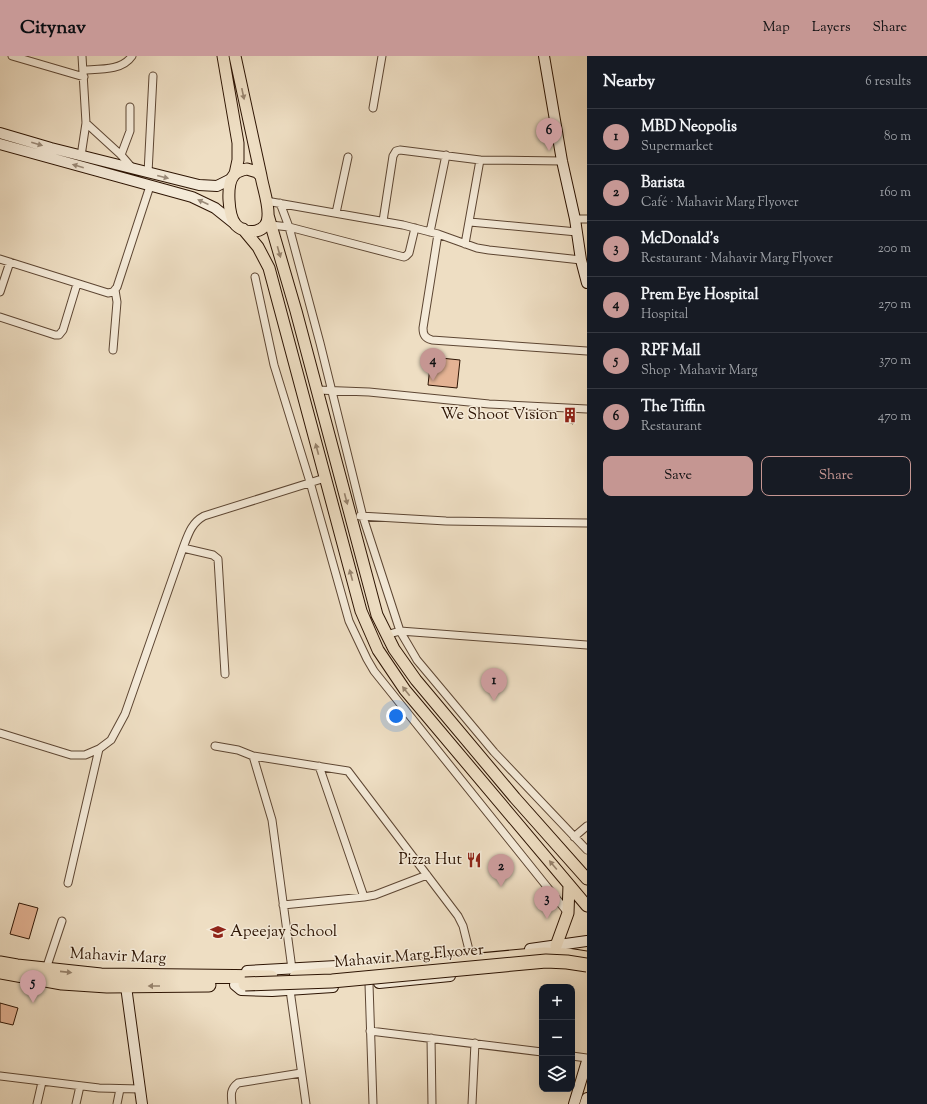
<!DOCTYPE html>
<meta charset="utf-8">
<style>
:root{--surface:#171b24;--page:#242831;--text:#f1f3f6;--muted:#9ea1a6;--line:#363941;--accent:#c59692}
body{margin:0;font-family:"Sorts Mill Goudy",serif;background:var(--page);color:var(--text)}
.controls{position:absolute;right:12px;bottom:12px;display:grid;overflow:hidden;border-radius:8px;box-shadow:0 4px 16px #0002}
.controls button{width:36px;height:36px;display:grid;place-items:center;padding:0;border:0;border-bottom:1px solid var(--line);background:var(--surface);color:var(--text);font:20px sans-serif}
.you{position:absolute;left:396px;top:660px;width:14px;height:14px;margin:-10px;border:3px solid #fff;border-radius:50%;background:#1a73e8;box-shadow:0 0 0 6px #1a73e833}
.badge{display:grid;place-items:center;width:26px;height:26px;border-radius:50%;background:var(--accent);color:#111;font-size:13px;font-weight:700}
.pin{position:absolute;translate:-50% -33px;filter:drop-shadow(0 1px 2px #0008)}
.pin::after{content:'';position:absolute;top:21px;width:14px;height:12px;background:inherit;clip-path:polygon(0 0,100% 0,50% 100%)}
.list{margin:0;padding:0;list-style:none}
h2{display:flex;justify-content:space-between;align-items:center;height:52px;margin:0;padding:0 16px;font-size:17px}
h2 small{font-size:13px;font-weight:400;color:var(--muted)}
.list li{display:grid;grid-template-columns:26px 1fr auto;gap:12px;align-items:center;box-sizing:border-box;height:56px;padding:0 16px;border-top:1px solid var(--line)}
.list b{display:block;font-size:15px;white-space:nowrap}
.list p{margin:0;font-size:13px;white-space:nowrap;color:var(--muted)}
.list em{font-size:13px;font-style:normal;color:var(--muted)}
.actions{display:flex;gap:8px;padding:12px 16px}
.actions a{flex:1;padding:9px 0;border:1px solid var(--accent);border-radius:8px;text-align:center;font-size:14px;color:var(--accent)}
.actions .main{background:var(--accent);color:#111}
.icon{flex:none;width:22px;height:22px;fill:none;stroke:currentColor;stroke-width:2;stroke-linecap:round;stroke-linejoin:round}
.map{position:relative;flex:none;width:587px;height:1048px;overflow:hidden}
header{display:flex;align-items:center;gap:24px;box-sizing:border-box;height:56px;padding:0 20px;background:var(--accent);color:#111}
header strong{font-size:19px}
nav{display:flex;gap:22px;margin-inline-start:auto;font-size:14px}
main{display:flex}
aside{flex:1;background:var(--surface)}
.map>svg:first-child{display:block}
.building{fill:#e4b394;stroke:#2d1403}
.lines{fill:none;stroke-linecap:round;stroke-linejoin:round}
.street-casing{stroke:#5d4633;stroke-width:9}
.secondary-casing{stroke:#2d1403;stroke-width:12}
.primary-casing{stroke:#2d1403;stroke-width:13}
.highway-casing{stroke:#2d1403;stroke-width:15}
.street{stroke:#f4ead8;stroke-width:7}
.secondary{stroke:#f4ead8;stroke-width:10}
.primary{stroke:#eedec3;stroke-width:11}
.highway{stroke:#eedec3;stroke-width:13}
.highway-bridge-casing{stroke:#2d1403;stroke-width:15;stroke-linecap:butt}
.highway-bridge{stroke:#eedec3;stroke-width:13}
.oneway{fill:#97836d}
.oneway2{fill:#9a8a78}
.labels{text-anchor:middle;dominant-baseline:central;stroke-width:3;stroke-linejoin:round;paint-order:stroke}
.poi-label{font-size:16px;fill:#2d1403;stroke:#f4ead8;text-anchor:end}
.street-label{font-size:16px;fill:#2d1403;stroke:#f4ead8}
</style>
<header>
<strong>Citynav</strong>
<nav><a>Map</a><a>Layers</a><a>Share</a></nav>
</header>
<main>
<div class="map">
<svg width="587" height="1048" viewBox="0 0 587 1048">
<rect width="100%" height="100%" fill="#eedec3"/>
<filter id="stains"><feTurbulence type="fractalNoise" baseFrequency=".005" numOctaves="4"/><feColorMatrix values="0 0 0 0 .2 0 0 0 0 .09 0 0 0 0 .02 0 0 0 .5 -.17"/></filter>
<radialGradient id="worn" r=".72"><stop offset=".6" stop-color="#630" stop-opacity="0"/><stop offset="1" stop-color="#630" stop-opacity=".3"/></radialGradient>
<path class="building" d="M431,301L460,304L457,332L428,329Z
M567,356H573V368L567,366Z
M19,847L38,852L29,883L10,878Z
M0,947L18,952L13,969L0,966Z"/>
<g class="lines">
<g class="street-casing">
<path id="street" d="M12,0L84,21
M83,14C99,13 122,15 132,0
M373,52L382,0
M86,67L121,99L133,113
M121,99L130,75V51
M81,100L86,67L82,0
M148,117L153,20
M266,145L403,169L438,178L477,192L489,194L581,204
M280,147L289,171L320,287L363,461L400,575L417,604L494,696L587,794
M336,157L348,101
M575,163H587
M383,165L393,100L396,95L400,94L480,104L562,105
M470,166L577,176
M271,169L289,171L404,201L406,200L409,197L415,172
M430,176L446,99
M438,178L423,272C423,279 425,282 432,284L587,295
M465,188L480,104
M0,203L108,237L113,236L117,231L150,130
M255,221L274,309L310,426L349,565L367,603L374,615L568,857
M0,236L10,206
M0,261L55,279H59L63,274L77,228
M113,294L117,246L115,234
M317,334L369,336L489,348L587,353
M360,460L446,465L587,467
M183,492L213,499L218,503L225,618
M386,579L400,575L587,589
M0,677L71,699H85L99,693L111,684L125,658L183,492C188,479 191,467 204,460L325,422
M215,690L238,694L253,700L348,715L458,860L463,870L470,898
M253,700L272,764L292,913
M319,710L364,841
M574,781L587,770
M68,827L99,693
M283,849L364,841L375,839L427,819
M46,913L62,865
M369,928L373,1048
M290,934L306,1048
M370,975L542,996
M431,982L432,1048
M572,1000L587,1002
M0,1020L99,1032L140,1033
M37,1048L42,1026
M76,1048L80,1030
M117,1048L120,1033
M232,1048C231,1039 230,1033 238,1027L301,1017
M472,1048L475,987"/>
</g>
<g class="secondary-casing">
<path id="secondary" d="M544,0L562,105L575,163L581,204L587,227
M0,77L51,92L199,129L217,130L231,123
M0,88L192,141L215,152L235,168
M530,893L587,885
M247,915L355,909
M125,923L142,1048
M379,927L450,920
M235,929L241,934L272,935L333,931
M574,1048L587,1005
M585,1048L587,1042"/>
</g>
<g class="primary-casing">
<path id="primary" d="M223,0L238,87V104L235,118
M235,0L261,120
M247,113L257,116L261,120C263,132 269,148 268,160C268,177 247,180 236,169C228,160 226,128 234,119C237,115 242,114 247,113Z
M268,159L296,255L377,559L394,593L416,624L515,742L587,823
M243,173L258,191L269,212L361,555L378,594L405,634L587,850
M556,890L568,857L569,829"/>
</g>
<g class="highway-casing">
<path id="highway" d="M0,907L17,910L101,919L271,921
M0,916L62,927L107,930L209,929
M296,921L544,898L567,899L587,902"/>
</g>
<use href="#street" class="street"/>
<use href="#secondary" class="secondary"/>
<use href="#primary" class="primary"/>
<use href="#highway" class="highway"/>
<g class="highway-bridge-casing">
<path id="highway-bridge" d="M245,928L332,925L546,905L567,906L587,909"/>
</g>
<use href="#highway-bridge" class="highway-bridge"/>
</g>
<defs><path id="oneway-solid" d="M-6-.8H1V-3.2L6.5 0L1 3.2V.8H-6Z"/></defs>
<g class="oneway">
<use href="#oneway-solid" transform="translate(243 38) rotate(78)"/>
<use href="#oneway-solid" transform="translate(279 196) rotate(74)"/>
<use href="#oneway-solid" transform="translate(317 393) rotate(-105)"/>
<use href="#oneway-solid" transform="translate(346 443) rotate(75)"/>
<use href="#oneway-solid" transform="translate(351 519) rotate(-105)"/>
<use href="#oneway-solid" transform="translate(406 635) rotate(-128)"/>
<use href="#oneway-solid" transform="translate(553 809) rotate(-130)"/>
<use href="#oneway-solid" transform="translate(66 916) rotate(6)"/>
<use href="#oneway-solid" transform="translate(154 930) rotate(180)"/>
</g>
<g class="oneway2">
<use href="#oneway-solid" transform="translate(37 88) rotate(16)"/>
<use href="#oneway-solid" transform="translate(78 110) rotate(-164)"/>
<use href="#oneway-solid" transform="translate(163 121) rotate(14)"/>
<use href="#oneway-solid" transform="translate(203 146) rotate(-156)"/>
</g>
<defs>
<g id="building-bare" transform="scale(1.2)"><path d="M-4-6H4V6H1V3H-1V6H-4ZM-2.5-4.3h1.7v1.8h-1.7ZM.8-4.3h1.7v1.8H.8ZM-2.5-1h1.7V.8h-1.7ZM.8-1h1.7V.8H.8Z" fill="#8f2418" stroke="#f4ead8" stroke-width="2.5" paint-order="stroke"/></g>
<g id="restaurant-bare" transform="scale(1.2)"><path d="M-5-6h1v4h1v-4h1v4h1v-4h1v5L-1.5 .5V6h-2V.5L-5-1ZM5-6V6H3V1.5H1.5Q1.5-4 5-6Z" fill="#8f2418" stroke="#f4ead8" stroke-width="2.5" paint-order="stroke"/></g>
<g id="school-bare" transform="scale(1.2)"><path d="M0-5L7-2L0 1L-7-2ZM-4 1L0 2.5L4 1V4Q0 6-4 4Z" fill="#8f2418" stroke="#f4ead8" stroke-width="2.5" paint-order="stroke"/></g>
</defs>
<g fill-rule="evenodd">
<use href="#building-bare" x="570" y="359"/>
<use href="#restaurant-bare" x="474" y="804"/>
<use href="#school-bare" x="218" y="876"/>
</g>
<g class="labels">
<g class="poi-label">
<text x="558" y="359">We Shoot Vision</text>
<text x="462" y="804">Pizza Hut</text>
<text x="230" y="876" text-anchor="start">Apeejay School</text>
</g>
<g class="street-label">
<text transform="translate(118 901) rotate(3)">Mahavir Marg</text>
<text transform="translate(409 901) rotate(-5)">Mahavir Marg Flyover</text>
</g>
</g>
<rect width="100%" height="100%" filter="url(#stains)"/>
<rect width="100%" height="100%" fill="url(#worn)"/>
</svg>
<div class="controls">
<button>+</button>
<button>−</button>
<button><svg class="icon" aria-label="layers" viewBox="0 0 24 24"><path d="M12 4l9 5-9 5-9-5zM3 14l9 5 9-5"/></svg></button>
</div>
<div class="you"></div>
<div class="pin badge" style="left:494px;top:645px">1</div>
<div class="pin badge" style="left:501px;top:831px">2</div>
<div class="pin badge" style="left:547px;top:863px">3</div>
<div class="pin badge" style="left:433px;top:325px">4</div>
<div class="pin badge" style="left:33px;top:947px">5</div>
<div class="pin badge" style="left:549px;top:95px">6</div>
</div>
<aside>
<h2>Nearby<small>6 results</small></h2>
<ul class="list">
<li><span class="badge">1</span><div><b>MBD Neopolis</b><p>Supermarket</p></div><em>80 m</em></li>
<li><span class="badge">2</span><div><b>Barista</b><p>Café · Mahavir Marg Flyover</p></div><em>160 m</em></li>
<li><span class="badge">3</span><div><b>McDonald's</b><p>Restaurant · Mahavir Marg Flyover</p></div><em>200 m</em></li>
<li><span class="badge">4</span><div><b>Prem Eye Hospital</b><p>Hospital</p></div><em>270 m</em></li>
<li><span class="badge">5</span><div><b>RPF Mall</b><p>Shop · Mahavir Marg</p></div><em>370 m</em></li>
<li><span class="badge">6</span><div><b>The Tiffin</b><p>Restaurant</p></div><em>470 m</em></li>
</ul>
<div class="actions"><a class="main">Save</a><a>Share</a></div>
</aside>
</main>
